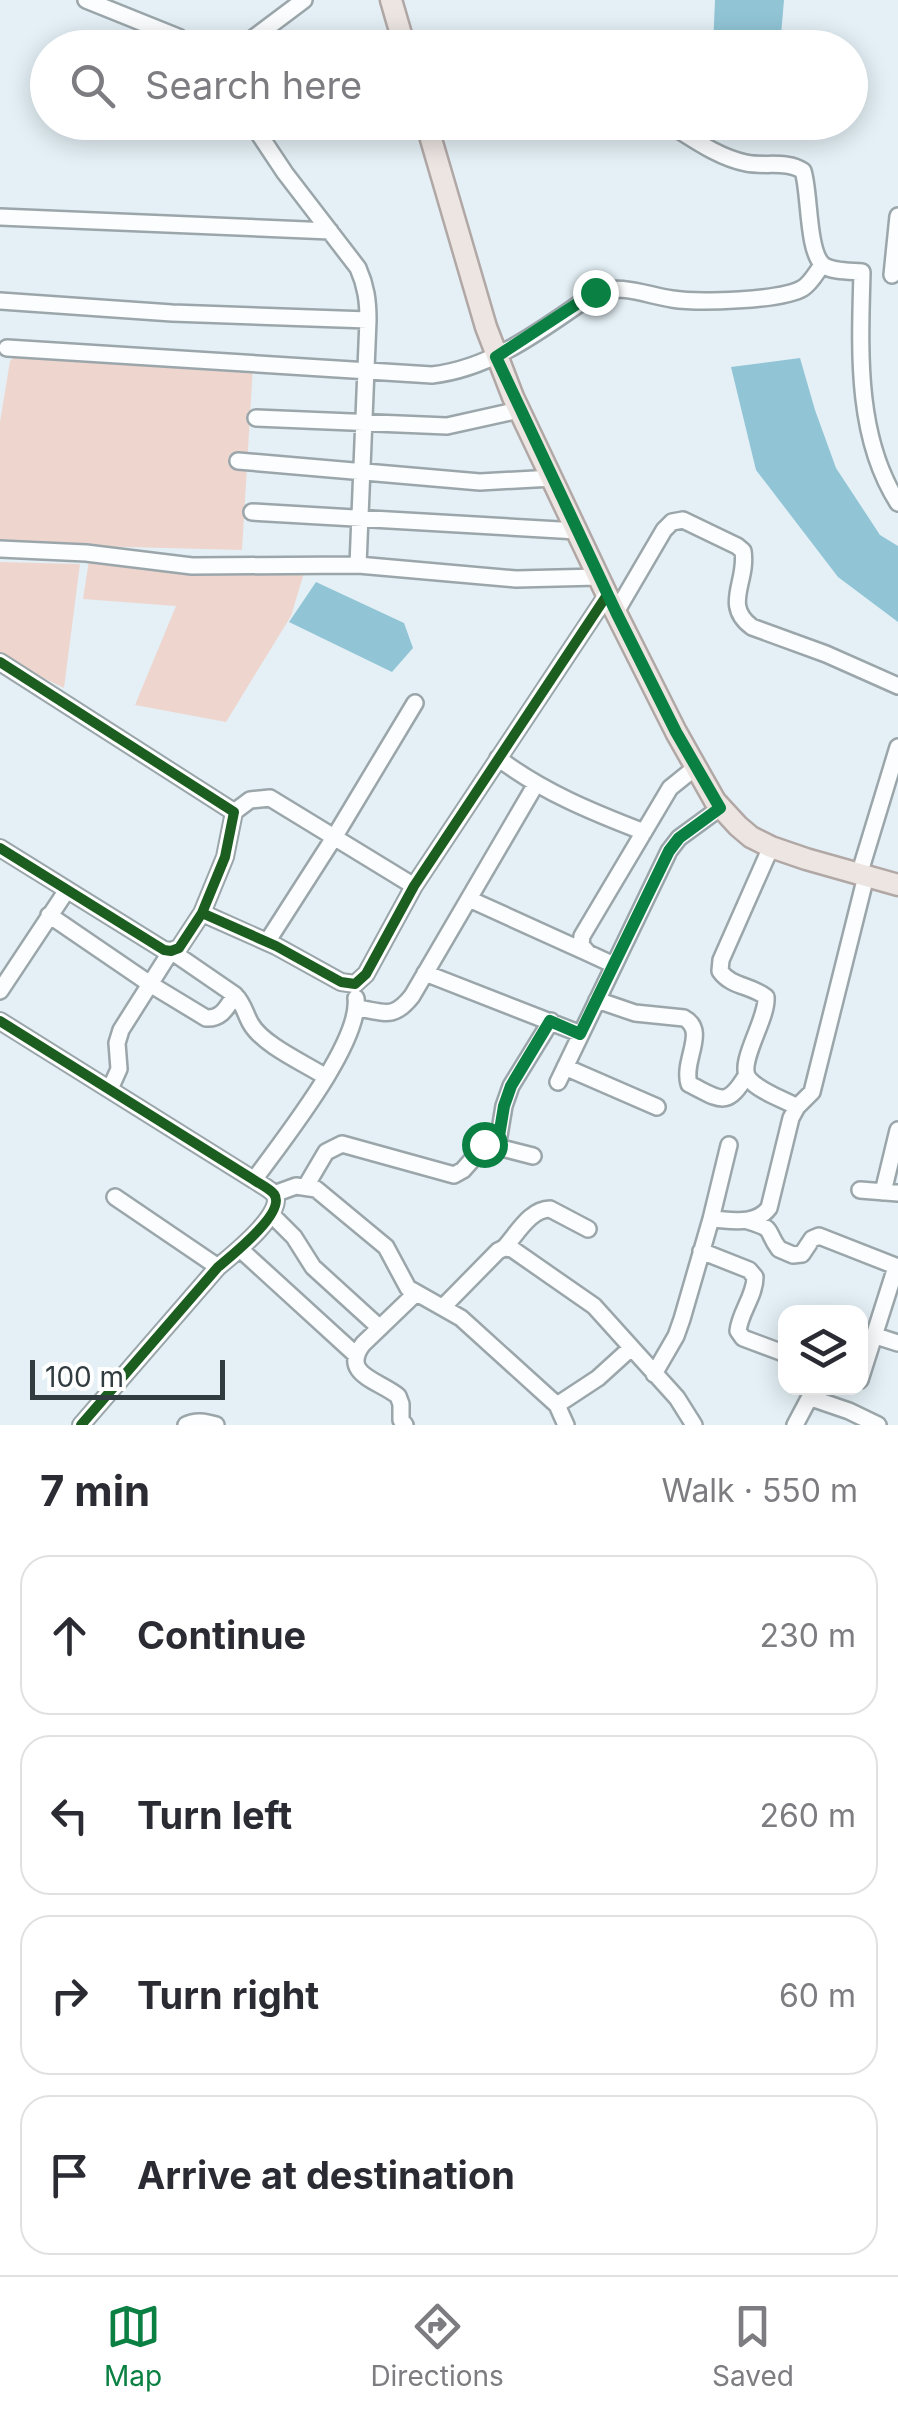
<!DOCTYPE html>
<meta charset="utf-8">
<style>
:root{--surface:#fff;--page:#f2f2f3;--text:#2b2b33;--muted:#7c7c81;--line:#e1e1e2;--accent:#0b8043}
body{margin:0;font-family:Inter,sans-serif;background:var(--page);color:var(--text)}
.controls{position:absolute;right:30px;bottom:30px;display:grid;overflow:hidden;border-radius:20px;box-shadow:0 5px 25px #0003}
.controls button{width:90px;height:90px;display:grid;place-items:center;padding:0;border:0;border-bottom:2px solid var(--line);background:var(--surface);color:var(--text);font:50px sans-serif}
.scale{position:absolute;left:30px;bottom:25px;width:195px;box-sizing:border-box;padding-left:10px;border:5px solid #313c41;border-top:0;font-size:28px;line-height:35px;white-space:nowrap;color:#313c41;-webkit-text-stroke:8px #fff;paint-order:stroke}
.stop{position:absolute;width:30px;height:30px;margin:-22px;border:8px solid #0b8043;border-radius:50%;background:#fff}
.stop.end{background:#0b8043;border-color:#fff;box-shadow:0 2px 10px #0008}
.list{margin:0;padding:0;list-style:none}
h2{display:flex;justify-content:space-between;align-items:center;height:130px;margin:0;padding:0 40px;font-size:42px}
h2 small{font-size:32px;font-weight:400;color:var(--muted)}
.list li{display:grid;grid-template-columns:65px 1fr auto;gap:30px;align-items:center;box-sizing:border-box;height:160px;margin:0 20px 20px;padding:0 20px;border:2px solid var(--line);border-radius:30px}
.list b{display:block;font-size:38px;white-space:nowrap}
.list em{font-size:32px;font-style:normal;color:var(--muted)}
.icon{flex:none;width:55px;height:55px;fill:none;stroke:currentColor;stroke-width:2;stroke-linecap:round;stroke-linejoin:round}
.map{position:relative;flex:none;width:898px;height:1425px;overflow:hidden}
.search{position:absolute;background:var(--surface);box-shadow:0 5px 25px #0003;left:30px;right:30px;top:30px;height:110px;display:flex;align-items:center;gap:25px;box-sizing:border-box;padding:0 35px;border-radius:55px;color:var(--muted);font-size:38px}
.sheet{height:850px;background:var(--surface)}
nav{display:flex;justify-content:space-around;align-items:center;box-sizing:border-box;height:140px;border-top:2px solid var(--line);background:var(--surface);font-size:28px;color:var(--muted)}
nav a{display:grid;justify-items:center;gap:5px}
nav .on{color:var(--accent)}
.map>svg:first-child{display:block}
.green{fill:#eed6cf}
.water{fill:#91c5d6}
.lines{fill:none;stroke-linecap:round;stroke-linejoin:round}
.minor-casing{stroke:#9ba6ab;stroke-width:20}
.major-casing{stroke:#b1a8a6;stroke-width:25}
.minor{stroke:#fbfdfe;stroke-width:15}
.major{stroke:#ece5e2;stroke-width:20}
.cycleway-casing{stroke:#fff;stroke-width:16}
.cycleway{stroke:#1b5e20;stroke-width:10}
.route{stroke:#0b8043;stroke-width:12}
</style>
<div class="map">
<svg width="898" height="1425" viewBox="0 0 898 1425">
<rect width="100%" height="100%" fill="#e4f0f6"/>
<path class="green" d="M34,340L253,366L242,550L88,546L0,539V422L10,361Z
M89,560L270,565L304,573L291,616L226,722L135,705L176,606L83,599Z
M0,562L80,564L64,688L0,657Z"/>
<path class="water" d="M715,0H784L780,47H713Z
M800,358L815,410L836,468L880,535L898,546V622L838,577L756,470L731,367Z
M316,582L404,623L413,648L392,672L289,622Z"/>
<g class="lines">
<g class="minor-casing">
<path id="minor" d="M86,0L178,37L195,48
M240,48L304,0
M251,122L285,173L358,268C366,286 368,301 368,320L358,565
M666,122C692,138 717,157 746,163C765,167 787,160 803,171C810,192 807,251 823,265C832,272 851,271 862,272C860,349 855,436 898,503
M0,217L330,231
M892,275L898,216
M0,301L172,313L368,320
M7,348L432,375C494,368 545,327 595,293C620,283 646,295 672,299C697,303 782,301 803,288C811,283 816,273 822,265
M256,418L447,426L519,410
M238,461L480,482L553,478
M252,512L577,531
M0,549L86,553L192,566L358,565L516,579L599,577
M616,612L664,530L672,522L683,520L737,546L743,551C748,582 722,605 752,627L826,654L898,686
M0,662L234,812L225,857L202,913L179,948L171,951L164,950L0,848
M498,758C543,792 592,812 644,832
M234,812L250,800L270,798L414,886
M771,847L721,960L720,971C731,987 751,985 766,997C768,1019 736,1064 749,1079C760,1092 783,1099 797,1107
M859,875L898,747
M469,899L588,953
M202,913L276,946L341,982L355,984L366,974L414,886L607,595
M49,915L150,984L206,1018C222,1019 227,1007 235,995
M267,942L335,836L415,703
M614,965L588,953L581,945L582,936L670,788L696,767
M425,973L581,1034
M0,991L67,890
M597,1000L635,1013L684,1018C708,1031 682,1060 689,1084C720,1099 726,1109 746,1076
M357,1008C385,1012 393,1020 412,996L536,784
M0,1021L254,1180C260,1184 270,1189 274,1194C287,1212 231,1256 218,1267L81,1425
M565,1067L657,1107
M558,1082L669,851L679,838L720,808
M110,1089L119,1069L117,1043L121,1030L171,951L235,995C244,1004 245,1014 251,1024C263,1045 306,1064 326,1077
M497,1148L504,1106L511,1086L551,1021
M254,1180C282,1141 361,1043 356,998
M306,1186L326,1152L342,1144L454,1175L463,1170L486,1144L533,1156
M860,1190L898,1193
M883,1192L898,1130
M274,1194L296,1186L316,1189L386,1247L408,1288L461,1318L557,1405L566,1425
M115,1197L218,1267
M272,1215L294,1237L313,1267L380,1328
M711,1219C731,1220 755,1226 769,1208L791,1118L797,1107L812,1092L866,876
M748,1221C777,1230 764,1229 779,1249L793,1255L802,1254L812,1239L819,1236L898,1267
M504,1248C517,1234 530,1209 550,1209L588,1229
M240,1249L355,1354
M701,1251L749,1270L755,1277C755,1296 740,1312 738,1331L743,1338L786,1354
M443,1307L498,1251L504,1248L512,1249L594,1306L677,1398L694,1425
M876,1336L898,1343
M654,1374L676,1336L682,1319L711,1219L729,1145
M860,1380L896,1267
M811,1398L849,1411L878,1425
M557,1405L598,1378L631,1348
M186,1425C196,1420 205,1422 216,1425
M405,1425L401,1420V1404L398,1396C378,1380 340,1374 363,1344L416,1293
M795,1425L813,1391"/>
</g>
<g class="major-casing">
<path id="major" d="M391,0L405,48
M426,122L486,327L513,397L607,595L676,732L715,801L738,826L751,837L771,847L806,859L898,885"/>
</g>
<use href="#minor" class="minor"/>
<use href="#major" class="major"/>
<g class="cycleway-casing">
<path id="cycleway" d="M0,662L234,812L225,857L202,913L179,948L171,951L164,950L0,848
M202,913L276,946L341,982L355,984L366,974L414,886L607,595
M0,1021L254,1180C260,1184 270,1189 274,1194C287,1212 231,1256 218,1267L81,1425"/>
</g>
<use href="#cycleway" class="cycleway"/>
</g>
<g class="lines">
<path class="route" d="M484,1144L497,1148L504,1106L511,1086L550,1021L580,1034L669,851L679,838L720,808L676,732L616,612L496,357L595,292"/>
</g>
</svg>
<div class="controls">
<button><svg class="icon" aria-label="layers" viewBox="0 0 24 24"><path d="M12 4l9 5-9 5-9-5zM3 14l9 5 9-5"/></svg></button>
</div>
<div class="scale">100 m</div>
<div class="stop" style="left:484px;top:1144px"></div>
<div class="stop end" style="left:595px;top:292px"></div>
<div class="search"><svg class="icon" aria-label="search" viewBox="0 0 24 24"><circle cx="10" cy="10" r="6"/><path d="M15 15l6 6"/></svg>Search here</div>
</div>
<section class="sheet">
<h2>7 min<small>Walk · 550 m</small></h2>
<ul class="list">
<li><svg class="icon" aria-label="ahead" viewBox="0 0 24 24"><path d="M12 20V5M6 11l6-6 6 6"/></svg><div><b>Continue</b></div><em>230 m</em></li>
<li><svg class="icon" aria-label="left" viewBox="0 0 24 24"><path d="M17 20v-9H6M10 6l-5 5 5 5"/></svg><div><b>Turn left</b></div><em>260 m</em></li>
<li><svg class="icon" aria-label="right" viewBox="0 0 24 24"><path d="M7 20v-9h11M14 6l5 5-5 5"/></svg><div><b>Turn right</b></div><em>60 m</em></li>
<li><svg class="icon" aria-label="arrive" viewBox="0 0 24 24"><path d="M6 21V4h12l-3 4 3 4H6"/></svg><div><b>Arrive at destination</b></div></li>
</ul>
</section>
<nav>
<a class="on"><svg class="icon" aria-label="map" viewBox="0 0 24 24"><path d="M3 6l6-2 6 2 6-2v14l-6 2-6-2-6 2zM9 4v14M15 6v14"/></svg>Map</a>
<a><svg class="icon" aria-label="directions" viewBox="0 0 24 24"><path d="M12 3l9 9-9 9-9-9zM9 14v-3h6M13 9l2 2-2 2"/></svg>Directions</a>
<a><svg class="icon" aria-label="saved" viewBox="0 0 24 24"><path d="M7 4h10v16l-5-4-5 4z"/></svg>Saved</a>
</nav>
